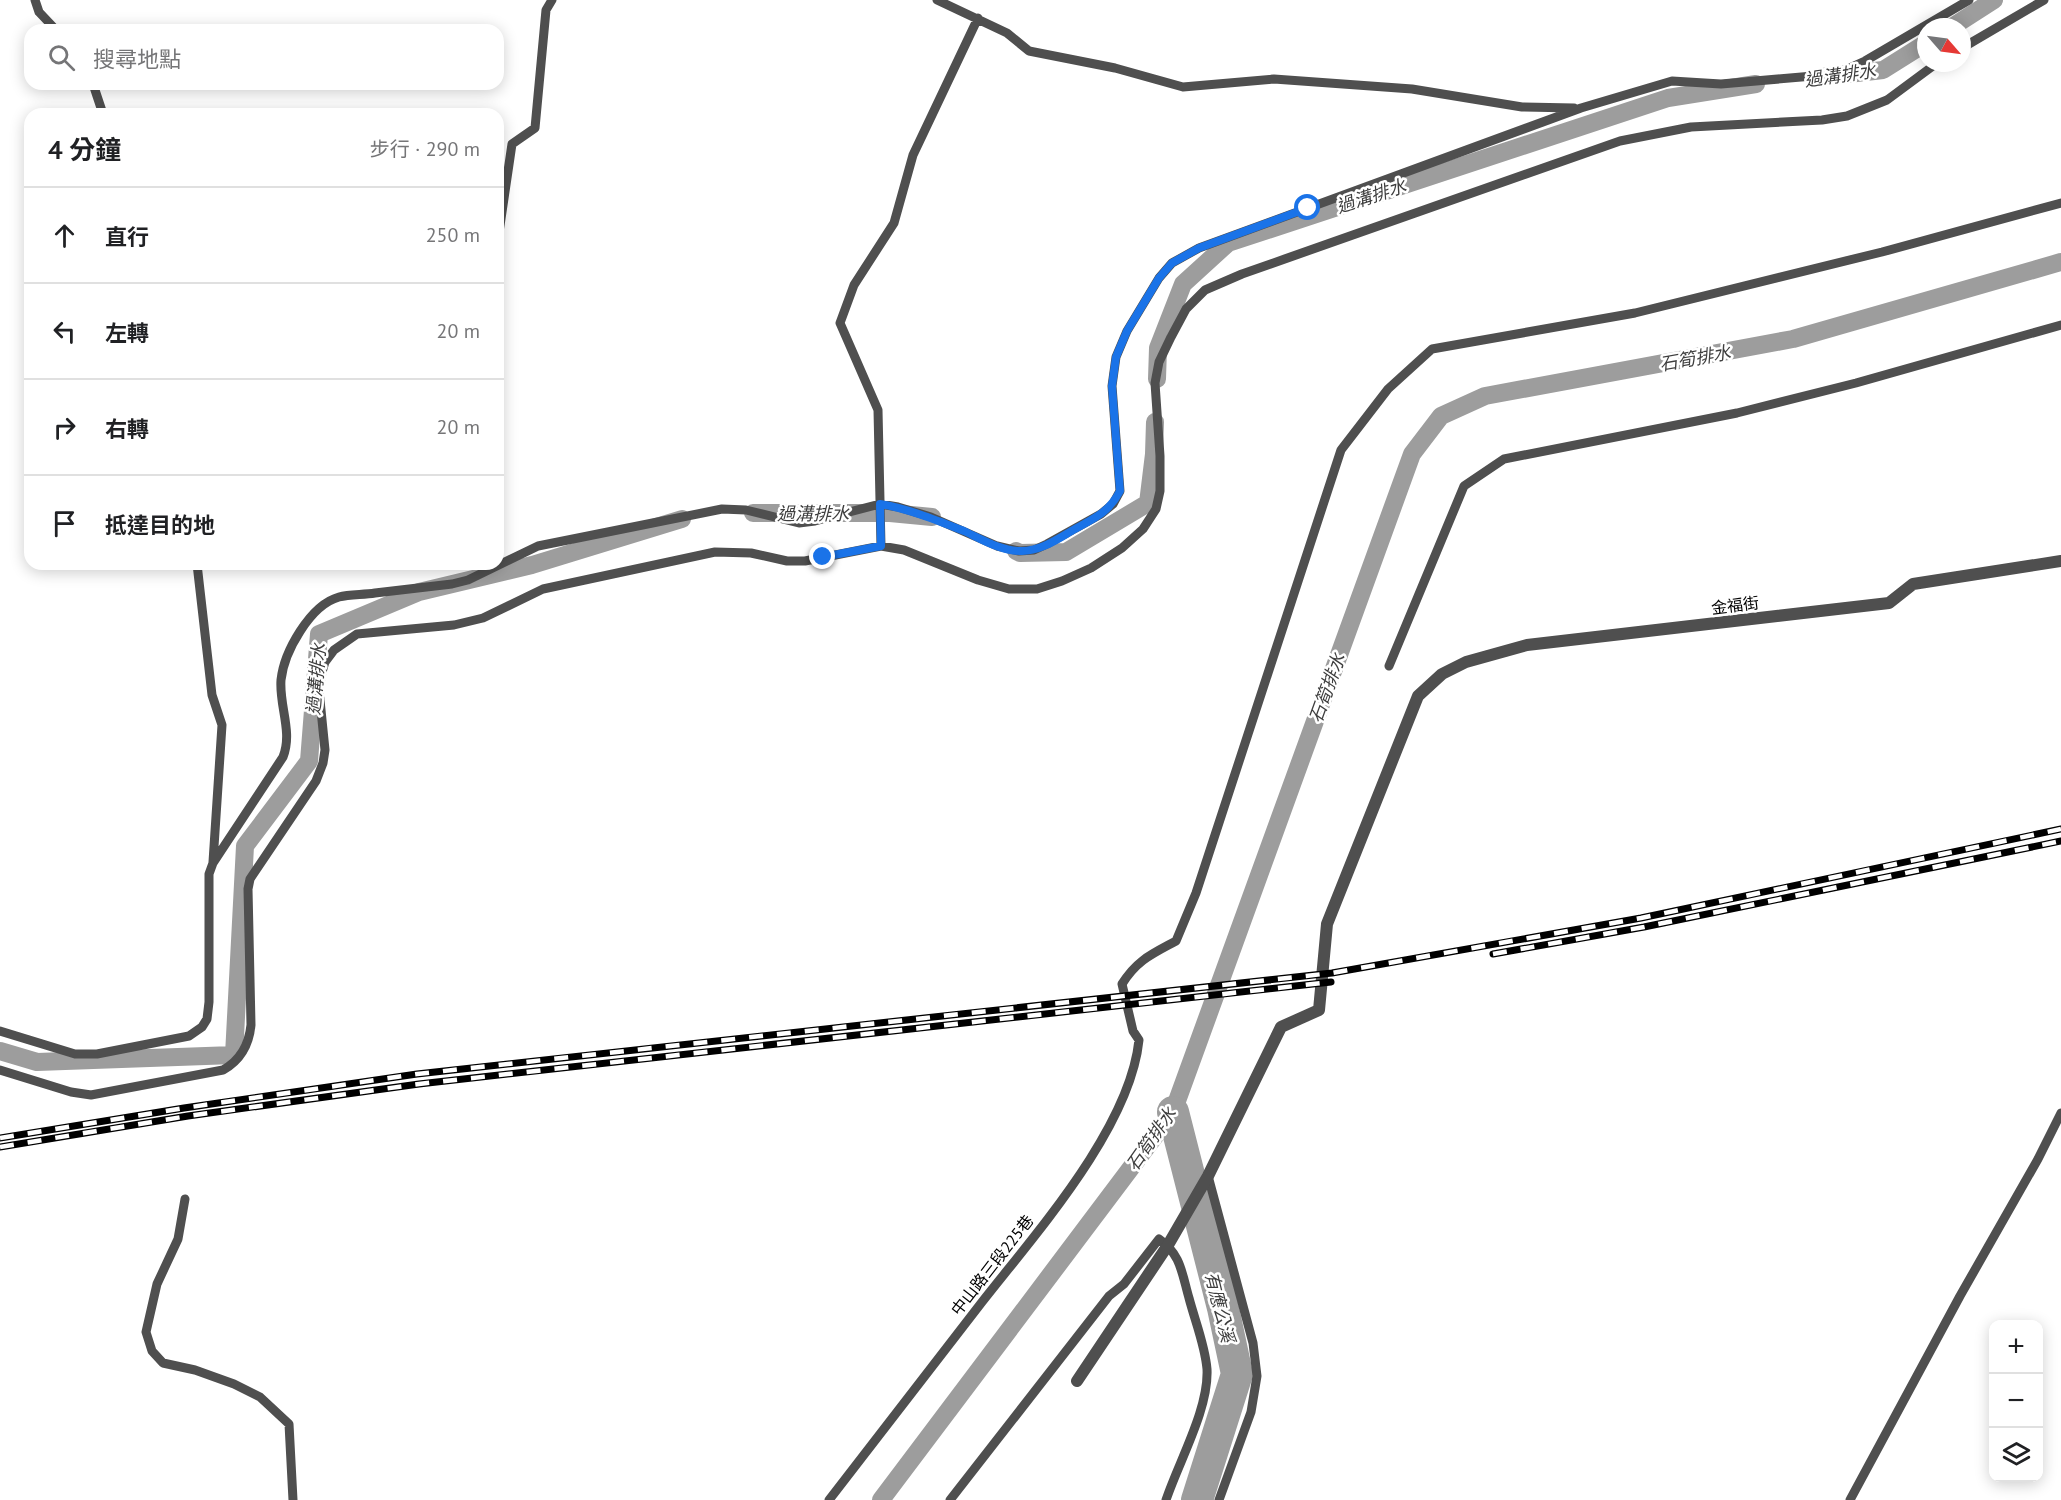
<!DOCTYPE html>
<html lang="zh-TW">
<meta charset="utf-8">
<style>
:root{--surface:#fff;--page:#f2f2f2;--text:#202124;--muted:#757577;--line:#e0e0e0}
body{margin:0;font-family:"PT Sans","Noto Sans TC",sans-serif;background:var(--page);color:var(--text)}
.controls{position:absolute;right:18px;bottom:18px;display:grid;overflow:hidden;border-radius:12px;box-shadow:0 3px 15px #0003}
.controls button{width:54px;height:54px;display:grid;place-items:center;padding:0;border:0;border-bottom:2px solid var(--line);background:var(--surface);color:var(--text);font:30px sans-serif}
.compass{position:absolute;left:1917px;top:18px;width:54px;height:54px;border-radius:50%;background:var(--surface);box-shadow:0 3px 15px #0003;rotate:118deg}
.stop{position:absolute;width:18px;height:18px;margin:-14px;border:4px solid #1a73e8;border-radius:50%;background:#fff}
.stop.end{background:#1a73e8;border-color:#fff;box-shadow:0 2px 6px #0008}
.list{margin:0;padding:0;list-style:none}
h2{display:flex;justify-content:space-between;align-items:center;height:78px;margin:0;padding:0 24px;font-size:26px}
h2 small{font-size:20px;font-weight:400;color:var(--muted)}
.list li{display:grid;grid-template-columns:39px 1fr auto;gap:18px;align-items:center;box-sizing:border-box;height:96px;padding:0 24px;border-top:2px solid var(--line)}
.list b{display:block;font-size:22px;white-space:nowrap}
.list em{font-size:20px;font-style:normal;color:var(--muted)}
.icon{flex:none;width:33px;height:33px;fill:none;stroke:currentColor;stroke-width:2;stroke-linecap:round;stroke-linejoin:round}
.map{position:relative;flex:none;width:2061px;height:1500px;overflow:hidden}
.search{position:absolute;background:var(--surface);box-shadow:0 3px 15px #0003;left:24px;top:24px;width:480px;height:66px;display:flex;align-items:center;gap:15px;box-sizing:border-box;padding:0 21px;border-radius:18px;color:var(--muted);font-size:22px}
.panel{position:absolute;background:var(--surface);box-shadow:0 3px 15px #0003;left:24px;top:108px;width:480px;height:462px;border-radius:18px}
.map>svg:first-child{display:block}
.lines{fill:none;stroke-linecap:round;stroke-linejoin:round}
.canal{stroke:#9d9d9d;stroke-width:18}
.river{stroke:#9d9d9d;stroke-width:32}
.lane{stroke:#4f4f4f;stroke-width:9}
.street{stroke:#4f4f4f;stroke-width:12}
.rail-casing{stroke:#000;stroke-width:7}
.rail{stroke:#fff;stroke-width:4.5;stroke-dasharray:14;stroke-linecap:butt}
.route{stroke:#1a73e8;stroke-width:8}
.labels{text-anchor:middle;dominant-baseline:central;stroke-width:5;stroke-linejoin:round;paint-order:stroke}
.street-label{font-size:16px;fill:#000;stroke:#fff}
.water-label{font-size:18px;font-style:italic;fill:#3e3e3e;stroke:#fff}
</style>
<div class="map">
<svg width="2061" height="1500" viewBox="0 0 2061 1500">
<rect width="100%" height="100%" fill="#fff"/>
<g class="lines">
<path class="canal" d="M1952,27L1994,0
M1822,77L1883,70L1926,43
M1157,379L1158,348L1183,284L1228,243L1668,98L1756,84
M753,513H890L932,517
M1016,551L1020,553L1066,552L1148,503L1154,454L1155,422
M0,1051L37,1062L234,1055L245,846L309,761L319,634L419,592L532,565L682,519
M881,1500L1173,1112L1412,454L1441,416L1485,396L1793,339L2061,262"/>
<path class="river" d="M1173,1112L1223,1308L1237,1374L1197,1500"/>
<path class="lane" d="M35,0L39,12L56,30
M937,0L1007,33L1029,51L1115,68L1183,87L1274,79L1412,89L1522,107L1574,108
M1962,48L2044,0
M93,84L103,114
M498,239L512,144L535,128L546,10L552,0
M881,546L878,410L840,323L854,285L894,223L913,155L978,18
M197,564L212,695L222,725L213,862
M1389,666L1464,486L1504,459L1737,413L1856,383L2061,325
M0,1031L75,1054H97L189,1036L202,1027L207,1019L209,1002V874L213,863L283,757C293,732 279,706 281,680C284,652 310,605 339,597C350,594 363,595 375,593C401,590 426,587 452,584L468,580L538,546L722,509L746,510L799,523L815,521L880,504L898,507L931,517L997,546L1019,551L1034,550L1047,544L1101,514L1113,504L1120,491L1112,386L1116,357L1127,331L1159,278L1172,263L1199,248L1581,108L1672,81L1721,84L1813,76L1845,70L1865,61L1969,0
M0,1070L71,1092L91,1095L223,1070C241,1060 249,1045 251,1025L248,889L250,879L316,781L323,763L325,750L319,690L322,672L325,662L334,650L357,634L454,625L483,618L543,589L715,552L751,553L787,561H805L881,546L904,550L978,580L1009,589H1037L1062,581L1091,568L1122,548L1143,529L1156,509L1160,491V456L1155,383L1159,362L1171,337L1186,309L1205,290L1242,274L1620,141L1691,127L1822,120L1847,116L1887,100L1937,63
M1208,1176L1253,1343L1257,1376L1251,1412L1219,1500
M185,1199L178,1239L157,1284L146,1332L152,1351L163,1363L195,1370L234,1384L260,1397L289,1424L293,1500
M829,1500C880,1434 931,1368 982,1302C1036,1233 1130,1128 1139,1040L1133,1031L1122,984C1137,960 1152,954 1176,941L1196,893L1341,450L1388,389L1432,349L1635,313L1882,252L2061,203
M950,1500L1109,1296L1124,1284L1159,1239C1181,1254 1182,1274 1189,1298C1195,1321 1205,1345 1207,1369C1209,1409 1179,1461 1166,1500
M1850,1500L1960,1296L2038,1159L2061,1113"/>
<path class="street" d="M1077,1381L1168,1245L1208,1176L1281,1027L1319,1010L1327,924L1418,696L1442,674L1466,662L1527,645L1889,603L1913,584L2061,561"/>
<g class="rail-casing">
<path id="rail" d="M1493,954L1644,927L2061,841
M0,1138L184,1108L417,1074L1332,973L1641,918L2061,829
M0,1147L188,1116L419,1084L1331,982"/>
</g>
<use href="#rail" class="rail"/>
</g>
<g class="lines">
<path class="route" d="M823,557L881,546L880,504C909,509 936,520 964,531C981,539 1001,551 1020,551C1040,552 1059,538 1075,529C1095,518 1109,512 1120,491L1112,386L1116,357L1127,331L1159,278L1172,263L1199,248L1308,208"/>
</g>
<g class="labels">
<g class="street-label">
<text transform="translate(1735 605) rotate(-7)">金福街</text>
<text transform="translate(992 1265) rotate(-52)">中山路三段225巷</text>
</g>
<g class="water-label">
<text transform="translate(1840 75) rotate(-8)">過溝排水</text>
<text transform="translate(1371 196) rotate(-18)">過溝排水</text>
<text transform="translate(1695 358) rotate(-10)">石筍排水</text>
<text x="813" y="513">過溝排水</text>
<text transform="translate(316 679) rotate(-85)">過溝排水</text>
<text transform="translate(1327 688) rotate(-70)">石筍排水</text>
<text transform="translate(1151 1139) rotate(-55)">石筍排水</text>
<text transform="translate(1220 1307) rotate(76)">有應公溪</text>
</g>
</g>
</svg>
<div class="controls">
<button>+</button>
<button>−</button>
<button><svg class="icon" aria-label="layers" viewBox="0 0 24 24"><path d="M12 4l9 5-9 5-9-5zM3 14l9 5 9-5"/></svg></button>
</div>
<svg class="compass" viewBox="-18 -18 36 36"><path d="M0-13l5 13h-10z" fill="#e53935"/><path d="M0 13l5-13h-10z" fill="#757577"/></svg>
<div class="stop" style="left:1308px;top:208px"></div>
<div class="stop end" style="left:823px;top:557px"></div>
<div class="search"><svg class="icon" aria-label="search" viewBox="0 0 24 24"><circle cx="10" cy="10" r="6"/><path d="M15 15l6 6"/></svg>搜尋地點</div>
<section class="panel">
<h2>4 分鐘<small>步行 · 290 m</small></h2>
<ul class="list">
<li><svg class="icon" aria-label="ahead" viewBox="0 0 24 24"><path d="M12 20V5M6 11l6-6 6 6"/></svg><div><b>直行</b></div><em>250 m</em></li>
<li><svg class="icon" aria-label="left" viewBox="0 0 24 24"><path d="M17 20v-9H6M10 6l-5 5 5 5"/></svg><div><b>左轉</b></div><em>20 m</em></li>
<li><svg class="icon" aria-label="right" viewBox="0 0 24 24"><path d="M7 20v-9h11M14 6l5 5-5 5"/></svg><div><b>右轉</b></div><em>20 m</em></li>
<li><svg class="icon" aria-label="arrive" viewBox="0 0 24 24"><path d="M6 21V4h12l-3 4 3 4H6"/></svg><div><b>抵達目的地</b></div></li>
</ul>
</section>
</div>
